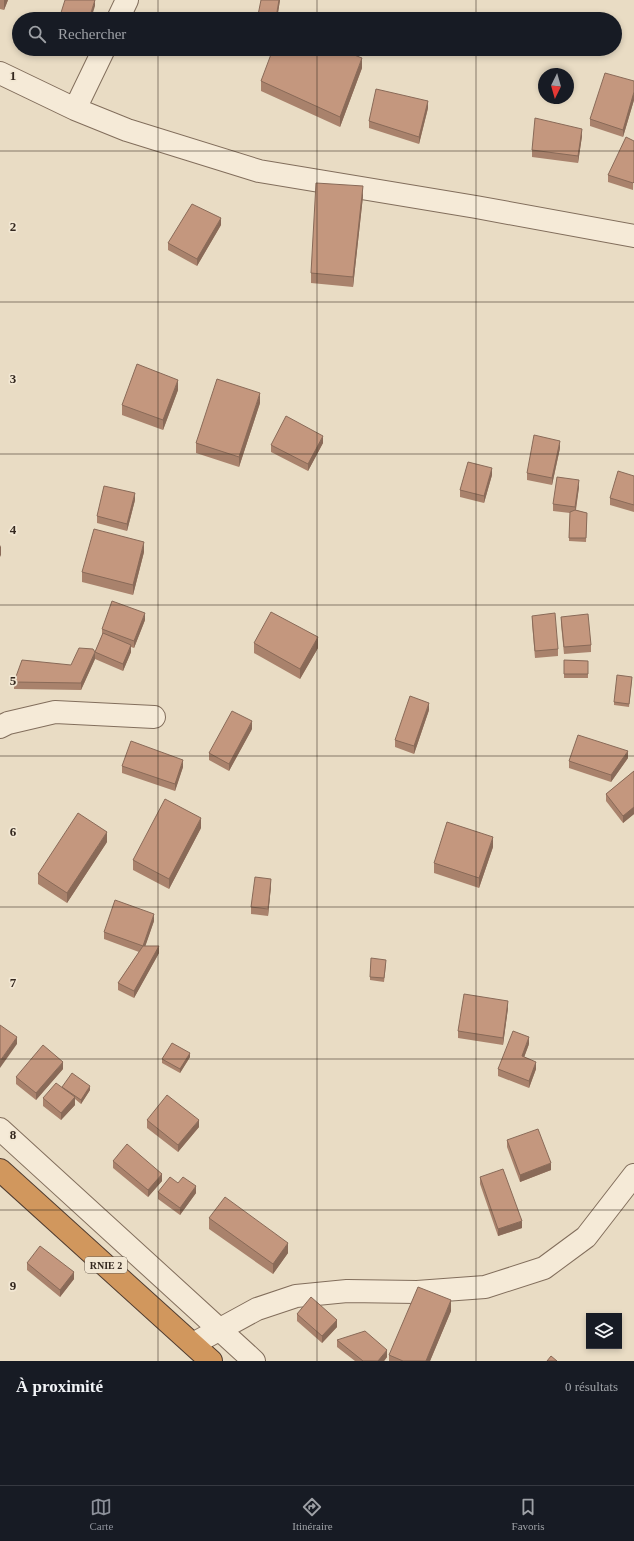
<!DOCTYPE html>
<html lang="fr">
<meta charset="utf-8">
<style>
:root{--surface:#171b24;--page:#20242c;--text:#f1f3f6;--muted:#9ea1a6;--line:#363941;--accent:#8c9099}
body{margin:0;font-family:Georgia,serif;background:var(--page);color:var(--text)}
.controls{position:absolute;right:12px;bottom:12px;display:grid;overflow:hidden;border-radius:0px;box-shadow:0 2px 6px #0003}
.controls button{width:36px;height:36px;display:grid;place-items:center;padding:0;border:0;border-bottom:1px solid var(--line);background:var(--surface);color:var(--text);font:20px sans-serif}
.compass{position:absolute;left:538px;top:68px;width:36px;height:36px;border-radius:50%;background:var(--surface);box-shadow:0 2px 6px #0003;rotate:185deg}
.list{margin:0;padding:0;list-style:none}
h2{display:flex;justify-content:space-between;align-items:center;height:52px;margin:0;padding:0 16px;font-size:17px}
h2 small{font-size:13px;font-weight:400;color:var(--muted)}
.icon{flex:none;width:22px;height:22px;fill:none;stroke:currentColor;stroke-width:2;stroke-linecap:round;stroke-linejoin:round}
.map{position:relative;flex:none;width:634px;height:1361px;overflow:hidden}
.search{position:absolute;background:var(--surface);box-shadow:0 2px 6px #0003;left:12px;right:12px;top:12px;height:44px;display:flex;align-items:center;gap:10px;box-sizing:border-box;padding:0 14px;border-radius:22px;color:var(--muted);font-size:15px}
.sheet{height:124px;background:var(--surface)}
nav{display:flex;justify-content:space-around;align-items:center;box-sizing:border-box;height:56px;border-top:1px solid var(--line);background:var(--surface);font-size:11px;color:var(--muted)}
nav a{display:grid;justify-items:center;gap:2px}
nav .on{color:var(--accent)}
.map>svg:first-child{display:block}
.lines{fill:none;stroke-linecap:round;stroke-linejoin:round}
.street-casing{stroke:#826e5c;stroke-width:24}
.highway-casing{stroke:#513d30;stroke-width:24}
.street{stroke:#f5ead7;stroke-width:22}
.highway{stroke:#d1975d;stroke-width:22}
.wall{fill:#a9826c}
.shaded-wall{fill:#896a58}
.building{fill:#c4977e;stroke:#896a58}
.grid{fill:none;stroke:#34281f;stroke-width:1;stroke-opacity:0.55}
.labels{text-anchor:middle;dominant-baseline:central;stroke-width:3.5;stroke-linejoin:round;paint-order:stroke}
.shield{fill:#f2e7d3;stroke:#6d6155;stroke-width:1}
.shield-label{font-size:10px;font-weight:bold;fill:#34281f}
.grid-label{font-size:13px;text-anchor:middle;font-weight:bold;fill:#34281f;stroke:#f2e7d3;stroke-width:3.5;stroke-linejoin:round;paint-order:stroke}
</style>
<div class="map">
<svg width="634" height="1361" viewBox="0 0 634 1361">
<rect width="100%" height="100%" fill="#e9dcc4"/>
<g class="lines">
<g class="street-casing">
<path id="street" d="M118,19L127,0
M0,73L75,109L127,130L259,171L476,207L634,236
M75,109L104,49
M0,727L8,723L55,712L154,717
M0,1129L254,1361
M193,1344L257,1309L296,1296L347,1291L417,1292L485,1287L544,1268L586,1237L634,1175"/>
</g>
<g class="highway-casing">
<path id="highway" d="M0,1170L211,1361"/>
</g>
<use href="#street" class="street"/>
<use href="#highway" class="highway"/>
</g>
<path class="wall" d="M0,0H8L4,10L0,9Z
M280,0L277,19H258V15Z
M369,49H385L381,54Z
M362,68L340,127L261,91V81Z
M634,81V100L623,137L590,126V119Z
M428,108L419,144L369,128V121Z
M582,136L578,163L532,157V150Z
M634,141L633,190L608,182V175Z
M363,196L353,287L311,283V273Z
M221,225L197,266L168,250V243Z
M178,390L163,430L122,415V405Z
M260,403L239,467L196,453V443Z
M323,443L308,471L271,452V445Z
M560,448L552,485L527,480V473Z
M492,475L484,503L460,497V490Z
M634,476V512L610,505V498Z
M579,487L576,510L587,513L586,542L569,541L570,513L553,511V504Z
M135,500L127,531L97,523V516Z
M144,552L133,595L82,582V572Z
M532,616L558,649V656L535,658L532,623Z
M561,617L591,645V652L564,654L561,624Z
M145,620L134,648L131,647V652L123,671L95,659V652L102,635V629Z
M254,643L318,648L300,679L254,653Z
M95,659L81,690L14,689V682L71,665Z
M564,660L588,661V678H564Z
M632,680L629,707L614,705V702Z
M429,710L414,754L395,747V740Z
M252,729L229,771L209,760V753Z
M628,758L611,782L569,768V761Z
M122,766L183,767L175,791L122,773Z
M634,771V814L623,823L606,801V794Z
M201,828L169,889L133,870V860Z
M107,842L67,903L38,884V874Z
M493,847L479,888L434,873V863Z
M271,886L268,916L251,914V907Z
M154,921L145,946L159,953L134,998L118,990V983L139,952L104,939V932Z
M386,964L384,982L370,980V977Z
M508,1008L503,1045L458,1038V1031Z
M529,1044L524,1057L536,1069L529,1088L498,1076V1069Z
M190,1057L180,1073L162,1063V1059Z
M63,1069L36,1100L16,1084V1077Z
M62,1087L90,1090L81,1104L75,1099V1105L61,1120L43,1106V1098Z
M147,1120L199,1127L178,1152L147,1128Z
M507,1140L551,1170L520,1182L507,1147Z
M113,1161L162,1181L148,1197L113,1168Z
M480,1177L522,1228L498,1236L480,1184Z
M178,1183L196,1193L180,1215L158,1199V1192Z
M209,1218L288,1253L273,1274L209,1229Z
M27,1263L74,1279L60,1297L27,1270Z
M451,1311L430,1361H389V1355Z
M297,1314L337,1327L322,1343L297,1321Z
M337,1340L387,1357L384,1361H355L337,1347Z"/>
<path class="shaded-wall" d="M4,0H8L4,10Z
M95,0V6L91,19H89Z
M279,0H280L277,19H276Z
M381,49H385L381,54Z
M362,58V68L340,127V117Z
M634,92V100L623,137V130Z
M428,101V108L419,144V137Z
M582,129V136L578,163V156Z
M363,186V196L353,287V277Z
M221,218V225L197,266V259Z
M178,380V390L163,430V420Z
M260,393V403L239,467V457Z
M323,436V443L308,471V464Z
M560,441V448L552,485V478Z
M492,468V475L484,503V496Z
M579,480V487L575,514V507Z
M135,493V500L127,531V524Z
M144,542V552L133,595V585Z
M1,545V555L0,557V547Z
M145,613V620L134,648V641Z
M318,637V648L300,679V669Z
M131,645V652L123,671V664Z
M95,652V659L81,690V683Z
M429,703V710L414,754V746Z
M252,721V729L229,771V764Z
M628,751V758L611,782V775Z
M183,760V767L175,791V784Z
M634,807V814L623,823V816Z
M201,818V828L169,889V879Z
M107,832V842L67,903V893Z
M493,837V847L479,888V878Z
M271,879V886L268,916V909Z
M154,914V921L143,953V946Z
M159,946V953L134,998V991Z
M508,1001V1008L503,1045V1038Z
M17,1037V1044L0,1068V1061Z
M529,1037V1044L522,1063V1056Z
M190,1053V1057L180,1073V1069Z
M63,1062V1069L36,1100V1093Z
M536,1062V1069L529,1088V1081Z
M90,1086V1090L81,1104V1100Z
M75,1097V1105L61,1120V1113Z
M199,1120V1127L178,1152V1145Z
M551,1163V1170L520,1182V1175Z
M162,1174V1181L148,1197V1190Z
M196,1186V1193L180,1215V1208Z
M522,1221V1228L498,1236V1229Z
M288,1243V1253L273,1274V1264Z
M74,1272V1279L60,1297V1290Z
M451,1300V1311L430,1361H426Z
M337,1320V1327L322,1343V1336Z
M387,1350V1357L384,1361H378Z"/>
<path class="building" d="M65,0H95L89,19H59Z
M261,0H279L276,18L258,15Z
M353,16L361,19H352Z
M273,49H339L362,58L340,117L261,81Z
M605,73L634,81V92L623,130L590,119Z
M376,89L428,101L419,137L369,121Z
M535,118L582,129L578,156L532,150Z
M626,137L634,141V182L633,183L608,175Z
M316,183L363,186L353,277L311,273Z
M192,204L221,218L197,259L168,243Z
M137,364L178,380L163,420L122,405Z
M217,379L260,393L239,457L196,443Z
M286,416L323,436L308,464L271,445Z
M534,435L560,441L552,478L527,473Z
M468,462L492,468L484,496L460,490Z
M618,471L634,476V505L610,498Z
M557,477L579,480L575,507L553,504Z
M104,486L135,493L127,524L97,516Z
M575,510L587,513L586,538H569L570,512Z
M94,529L144,542L133,585L82,572Z
M112,601L145,613L134,641L102,629Z
M271,612L318,637L300,669L254,643Z
M555,613L558,649L535,651L532,616Z
M588,614L591,645L564,647L561,617Z
M103,633L131,645L123,664L95,652Z
M79,648L93,649L95,652L81,683L14,682L22,660L71,665Z
M564,660L588,661V674H564Z
M617,675L632,677L629,704L614,702Z
M410,696L429,703L414,746L395,740Z
M232,711L252,721L229,764L209,753Z
M578,735L628,751L611,775L569,761Z
M131,741L183,760L175,784L122,766Z
M634,771V807L623,816L606,794Z
M165,799L201,818L169,879L133,860Z
M78,813L107,832L67,893L38,874Z
M447,822L493,837L479,878L434,863Z
M255,877L271,879L268,909L251,907Z
M115,900L154,914L143,946L104,932Z
M143,946H159L134,991L118,983Z
M371,958L386,960L384,978L370,977Z
M464,994L508,1001L503,1038L458,1031Z
M0,1025L17,1037L0,1061Z
M513,1031L529,1037L522,1056L536,1062L529,1081L498,1069Z
M172,1043L190,1053L180,1069L162,1059Z
M43,1045L63,1062L36,1093L16,1077Z
M72,1073L90,1086L81,1100L62,1087Z
M56,1083L75,1097L61,1113L43,1098Z
M167,1095L199,1120L178,1145L147,1120Z
M538,1129L551,1163L520,1175L507,1140Z
M127,1144L162,1174L148,1190L113,1161Z
M503,1169L522,1221L498,1229L480,1177Z
M170,1177L178,1183L183,1177L196,1186L180,1208L158,1192Z
M225,1197L288,1243L273,1264L209,1218Z
M40,1246L74,1272L60,1290L27,1263Z
M418,1287L451,1300L426,1361H403L389,1355Z
M311,1297L337,1320L322,1336L297,1314Z
M365,1331L387,1350L378,1361H363L337,1340Z
M551,1356L557,1361H547Z"/>
<path class="grid" d="M158,0V19M317,0V19M476,0V19M158,49V1361M317,49V1361M476,49V1361M0,151H634M0,302H634M0,454H634M0,605H634M0,756H634M0,907H634M0,1059H634M0,1210H634"/>
<g class="labels">
<rect class="shield" x="85" y="1257" width="42" height="16" rx="3"/>
<g class="shield-label">
<text x="106" y="1265">RNIE 2</text>
</g>
</g>
<g class="grid-label">
<text x="13" y="80">1</text>
<text x="13" y="231">2</text>
<text x="13" y="383">3</text>
<text x="13" y="534">4</text>
<text x="13" y="685">5</text>
<text x="13" y="836">6</text>
<text x="13" y="987">7</text>
<text x="13" y="1139">8</text>
<text x="13" y="1290">9</text>
</g>
</svg>
<div class="controls">
<button><svg class="icon" aria-label="layers" viewBox="0 0 24 24"><path d="M12 4l9 5-9 5-9-5zM3 14l9 5 9-5"/></svg></button>
</div>
<svg class="compass" viewBox="-18 -18 36 36"><path d="M0-13l5 13h-10z" fill="#e53935"/><path d="M0 13l5-13h-10z" fill="#9ea1a6"/></svg>
<div class="search"><svg class="icon" aria-label="search" viewBox="0 0 24 24"><circle cx="10" cy="10" r="6"/><path d="M15 15l6 6"/></svg>Rechercher</div>
</div>
<section class="sheet">
<h2>À proximité<small>0 résultats</small></h2>
<ul class="list">
</ul>
</section>
<nav>
<a class="on"><svg class="icon" aria-label="map" viewBox="0 0 24 24"><path d="M3 6l6-2 6 2 6-2v14l-6 2-6-2-6 2zM9 4v14M15 6v14"/></svg>Carte</a>
<a><svg class="icon" aria-label="directions" viewBox="0 0 24 24"><path d="M12 3l9 9-9 9-9-9zM9 14v-3h6M13 9l2 2-2 2"/></svg>Itinéraire</a>
<a><svg class="icon" aria-label="saved" viewBox="0 0 24 24"><path d="M7 4h10v16l-5-4-5 4z"/></svg>Favoris</a>
</nav>
